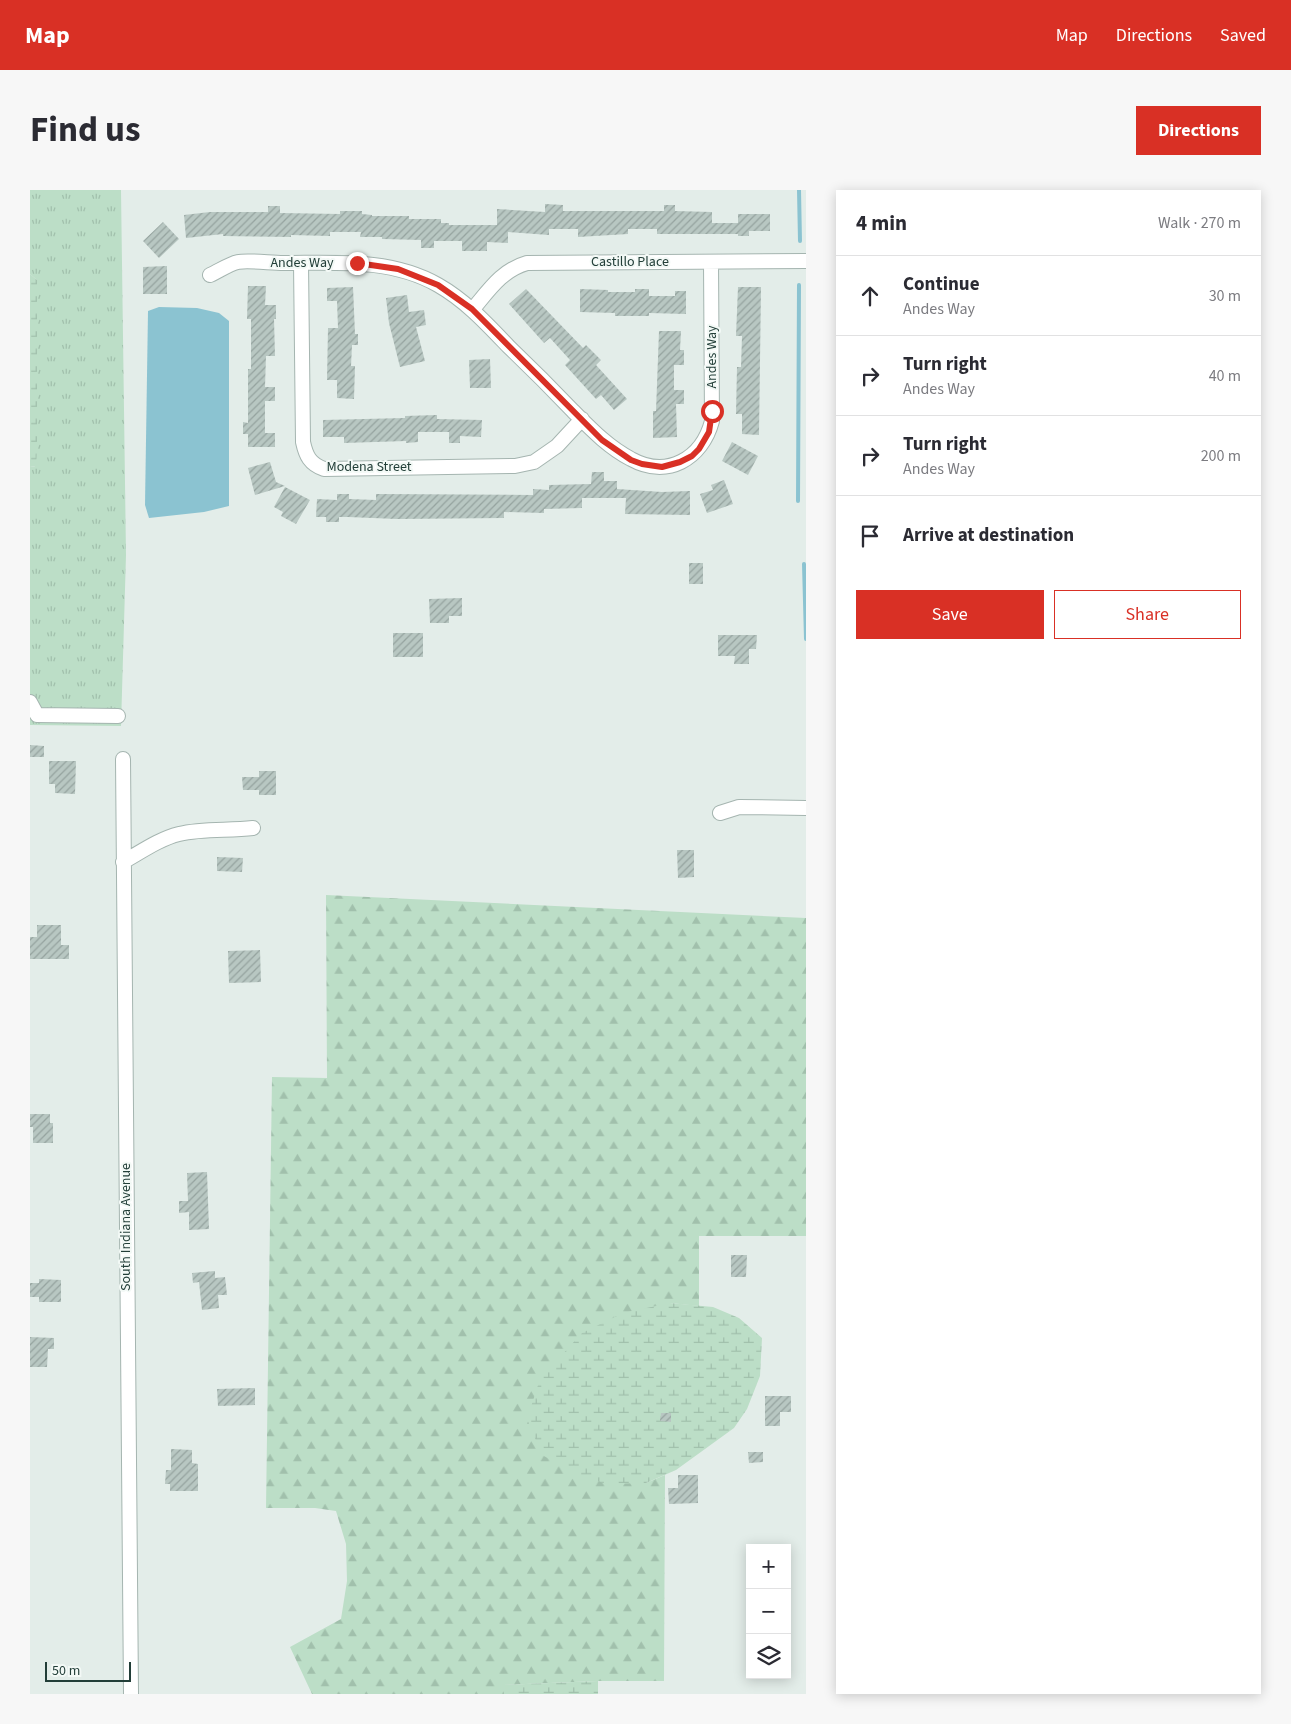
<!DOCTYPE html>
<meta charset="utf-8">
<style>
:root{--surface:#fff;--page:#f7f7f7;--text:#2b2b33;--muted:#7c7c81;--line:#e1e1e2;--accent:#d93025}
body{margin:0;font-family:"Source Sans 3",sans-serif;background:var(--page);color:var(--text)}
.controls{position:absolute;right:15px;bottom:15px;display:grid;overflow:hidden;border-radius:0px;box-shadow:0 2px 12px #0003}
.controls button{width:45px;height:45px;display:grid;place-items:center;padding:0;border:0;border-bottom:1px solid var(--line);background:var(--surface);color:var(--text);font:25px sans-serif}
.scale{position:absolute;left:15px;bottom:12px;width:86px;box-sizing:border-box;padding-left:5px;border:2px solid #223e38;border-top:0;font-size:14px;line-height:18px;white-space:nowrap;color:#223e38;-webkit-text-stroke:4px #f3f9f6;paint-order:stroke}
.stop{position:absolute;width:15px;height:15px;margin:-11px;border:4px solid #d93025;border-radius:50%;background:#fff}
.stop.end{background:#d93025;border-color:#fff;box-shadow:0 1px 5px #0008}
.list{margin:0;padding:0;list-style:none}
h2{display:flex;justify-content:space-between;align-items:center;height:65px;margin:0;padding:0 20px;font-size:21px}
h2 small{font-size:16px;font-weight:400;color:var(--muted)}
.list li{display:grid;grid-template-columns:32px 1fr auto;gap:15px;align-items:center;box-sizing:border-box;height:80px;padding:0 20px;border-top:1px solid var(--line)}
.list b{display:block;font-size:19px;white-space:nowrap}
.list p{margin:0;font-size:16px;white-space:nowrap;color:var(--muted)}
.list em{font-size:16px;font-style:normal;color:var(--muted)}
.actions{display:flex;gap:10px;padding:15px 20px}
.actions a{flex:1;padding:11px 0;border:1px solid var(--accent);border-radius:0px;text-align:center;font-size:18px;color:var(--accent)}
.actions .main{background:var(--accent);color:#fff}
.icon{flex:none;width:28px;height:28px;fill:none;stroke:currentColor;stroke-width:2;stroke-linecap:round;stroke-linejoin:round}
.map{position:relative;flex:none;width:776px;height:1504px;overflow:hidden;border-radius:0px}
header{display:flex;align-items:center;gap:30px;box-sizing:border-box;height:70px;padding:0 25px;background:var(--accent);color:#fff}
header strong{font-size:24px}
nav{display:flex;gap:28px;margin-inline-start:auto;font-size:18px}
.intro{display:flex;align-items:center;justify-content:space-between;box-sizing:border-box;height:120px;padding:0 30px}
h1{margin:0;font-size:35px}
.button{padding:12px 22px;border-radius:0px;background:var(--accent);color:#fff;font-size:18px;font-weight:700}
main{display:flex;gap:30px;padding:0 30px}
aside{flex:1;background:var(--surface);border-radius:0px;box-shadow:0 2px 12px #0003}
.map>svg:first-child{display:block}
.grass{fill:url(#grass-tufts)}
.forest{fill:url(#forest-firs)}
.wetland{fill:url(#wetland-marsh)}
.water{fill:#8bc3d1}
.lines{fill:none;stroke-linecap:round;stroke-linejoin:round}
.stream{stroke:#8bc3d1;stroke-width:4}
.building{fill:url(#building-hatch)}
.minor-casing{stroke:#a5b5b0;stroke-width:16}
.minor{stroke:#fff;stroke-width:14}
.route{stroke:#d93025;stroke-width:6}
.labels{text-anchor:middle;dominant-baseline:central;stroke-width:4;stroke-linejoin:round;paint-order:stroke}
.street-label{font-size:14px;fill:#223e38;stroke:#f3f9f6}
</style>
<header>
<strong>Map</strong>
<nav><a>Map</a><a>Directions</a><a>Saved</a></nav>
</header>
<div class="intro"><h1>Find us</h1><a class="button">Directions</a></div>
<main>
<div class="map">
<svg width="776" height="1504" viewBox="0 0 776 1504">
<defs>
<pattern id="grass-tufts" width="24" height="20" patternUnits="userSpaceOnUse" patternTransform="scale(1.25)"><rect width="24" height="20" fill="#bcdec7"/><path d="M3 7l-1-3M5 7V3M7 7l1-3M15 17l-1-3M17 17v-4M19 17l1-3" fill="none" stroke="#a1c0ac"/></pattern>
<pattern id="forest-firs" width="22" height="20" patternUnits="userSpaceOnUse" patternTransform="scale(1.25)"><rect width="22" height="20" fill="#bcdec7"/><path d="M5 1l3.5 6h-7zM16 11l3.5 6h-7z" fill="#a1c0ac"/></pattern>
<pattern id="wetland-marsh" width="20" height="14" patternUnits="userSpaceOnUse" patternTransform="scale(1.25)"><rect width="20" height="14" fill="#bcdec7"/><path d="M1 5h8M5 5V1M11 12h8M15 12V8" fill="none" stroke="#a1c0ac"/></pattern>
<pattern id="building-hatch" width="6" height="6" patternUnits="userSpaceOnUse" patternTransform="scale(1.25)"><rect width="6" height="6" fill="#b8c7c2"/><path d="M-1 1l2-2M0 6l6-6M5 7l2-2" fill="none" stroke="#95a39f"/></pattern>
</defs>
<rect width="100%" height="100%" fill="#e3ede9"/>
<path class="grass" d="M0,0H91L96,365L91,536L0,535V276L5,277L7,90L0,84Z"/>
<path class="forest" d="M296,705L776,728V1046H669V1116L640,1113L616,1293L635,1285L634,1491H568L474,1495V1504H282L260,1457L311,1429L317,1391L316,1354L306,1321L285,1318H236L242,887L297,888Z"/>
<path class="wetland" d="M0,84L7,90V259L6,277L0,276Z
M640,1113L683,1117L709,1128L732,1148L730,1186L717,1219L704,1238L646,1280L616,1293L576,1294L545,1283L512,1265L497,1229L510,1189L552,1143L593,1123Z
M568,1491V1504H474L473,1495Z"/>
<path class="water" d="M129,117L167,118L189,123L199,131V316L174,322L119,328L115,315L118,121Z"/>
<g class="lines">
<path class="stream" d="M769,0L770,51
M768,311L769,95
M774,374L776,449"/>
</g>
<path class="building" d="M515,14L533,15V21H634V15H645V21L682,22V33H708V24H740V41H719V46H708V44H627V39H598V44L548,47V39H519V45L478,42V53L457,52V61H432V51H404V58H391V50L352,49V47H330L331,42H300V46L261,45V47L193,46V44L156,48L154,25L180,22H238V16H250V23L310,24V21H332V24L342,25V26H379V29H411V33H419V35H467V19L515,22Z
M133,32L149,49L129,68L113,51Z
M137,76V104H113V77Z
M218,96H236L235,115H246V129H244L245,166H236L235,197H245V211H235V243H245V257H218V244H213V232L218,233V179H221V129H217Z
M323,97L325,144H328V155H322L321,176H325L324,209L307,208V190H297L298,138H308L307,111H297V98Z
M708,97H731L729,245L712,244V224H706L707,177H711L712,146H706Z
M496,99L553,158L556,155L571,170L566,175L597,209L584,220L571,205L566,209L535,175L540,170L520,148L514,153L479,114Z
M550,99L578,100V102H605V99H619V106H645V101H656V124L619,123V126H585V123L550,122Z
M377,105L379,122L394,120L396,135L386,137L395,171L370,177L359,133L356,108Z
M629,141H651L650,160H654V175H644V200H654V214H646L647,247L623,248V221H626Z
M460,169L461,198H440L439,170Z
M407,225V229L452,230L451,247L430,246V253H419V242H388V252L376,253V251L314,253V247H293V230L375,228V226Z
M702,252L728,266L718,285L692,271Z
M240,272L246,292L255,296L225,305L218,278Z
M562,282H574V291H587V299L632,302L660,301V325L595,324L596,308H552V318L514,319V323L474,322V328L367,329L318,327H309V332H296V327H286L287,309L307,310V304H319V309L346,310V304L503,305V299L519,300V295L561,294Z
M694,290L703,314L677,323L670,304L683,300L681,295Z
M255,297L280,310L266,334L251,326L253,322L244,317Z
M659,373H673V394H659Z
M432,408V426H419V433H400L399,409Z
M363,443H393V467H363Z
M688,445H727L726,459H719V474H704L705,466H688Z
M0,555L14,556V567H0Z
M19,571H46L45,604L25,603V594H19Z
M229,581H246V605H229V600H213L212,587H229Z
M647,660H664V687L648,688Z
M187,667L213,668L212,682L187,681Z
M7,735H31V755H39V769H0V747H7Z
M230,760L231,792L199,793L198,761Z
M0,924H20V933H23V953H3V937H0Z
M177,982L179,1039L159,1040V1022L149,1023V1011H158L157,983Z
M701,1065H717L716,1087H701Z
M185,1081V1088L195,1087L197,1105H188L189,1118L172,1120L169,1092L163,1093L162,1083Z
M9,1089L31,1090V1112H9V1107H0V1093H9Z
M0,1147L24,1148V1159H18L17,1177H0Z
M225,1198V1215L188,1216L187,1199Z
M735,1206H761V1222H750V1236H735Z
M631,1223H641V1232L630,1231Z
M141,1259L162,1260V1273L168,1274V1301H140V1294H135L136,1280H141Z
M718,1262H733V1272L719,1273Z
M648,1285H668V1313L639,1314L638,1298H648Z"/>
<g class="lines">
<g class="minor-casing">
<path id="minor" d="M271,73L273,252C276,266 280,274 294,279L485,276L504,272L527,256L552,229
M180,85C189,81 199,74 208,72C218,70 241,73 253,73C305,73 361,68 408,95C436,111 457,134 479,157C501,178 522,199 543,221C561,239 578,257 601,269C637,289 672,269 682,231L681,72
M443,119C459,100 472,80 497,73L776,71
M0,512L7,525L88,526
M93,569L101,1504
M690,623L709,617L776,618
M93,672C111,662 129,649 149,644C173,638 199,641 223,638"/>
</g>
<use href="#minor" class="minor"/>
</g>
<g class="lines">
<path class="route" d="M327,73L368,79L408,95L442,119L572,250L601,270L612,274L632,277L650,272L662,266L669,259L679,242L682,221"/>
</g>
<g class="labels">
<g class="street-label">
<text x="600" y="72">Castillo Place</text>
<text x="272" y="73">Andes Way</text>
<text transform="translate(682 167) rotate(-90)">Andes Way</text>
<text x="339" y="277">Modena Street</text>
<text transform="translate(96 1037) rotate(-90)">South Indiana Avenue</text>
</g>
</g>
</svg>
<div class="controls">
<button>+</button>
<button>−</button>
<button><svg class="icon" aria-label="layers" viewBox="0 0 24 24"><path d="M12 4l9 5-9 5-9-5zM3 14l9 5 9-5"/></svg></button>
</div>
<div class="scale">50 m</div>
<div class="stop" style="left:682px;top:221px"></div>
<div class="stop end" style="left:327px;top:73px"></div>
</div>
<aside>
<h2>4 min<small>Walk · 270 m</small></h2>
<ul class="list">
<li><svg class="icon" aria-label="ahead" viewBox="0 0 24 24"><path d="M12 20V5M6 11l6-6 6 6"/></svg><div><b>Continue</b><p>Andes Way</p></div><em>30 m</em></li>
<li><svg class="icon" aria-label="right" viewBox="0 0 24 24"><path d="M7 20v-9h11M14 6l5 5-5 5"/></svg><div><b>Turn right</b><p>Andes Way</p></div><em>40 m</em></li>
<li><svg class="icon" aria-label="right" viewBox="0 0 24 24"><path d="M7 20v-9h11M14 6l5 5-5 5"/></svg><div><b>Turn right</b><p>Andes Way</p></div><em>200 m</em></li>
<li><svg class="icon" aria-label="arrive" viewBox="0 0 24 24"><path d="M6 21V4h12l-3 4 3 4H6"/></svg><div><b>Arrive at destination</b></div></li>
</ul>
<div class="actions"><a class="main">Save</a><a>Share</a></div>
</aside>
</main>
